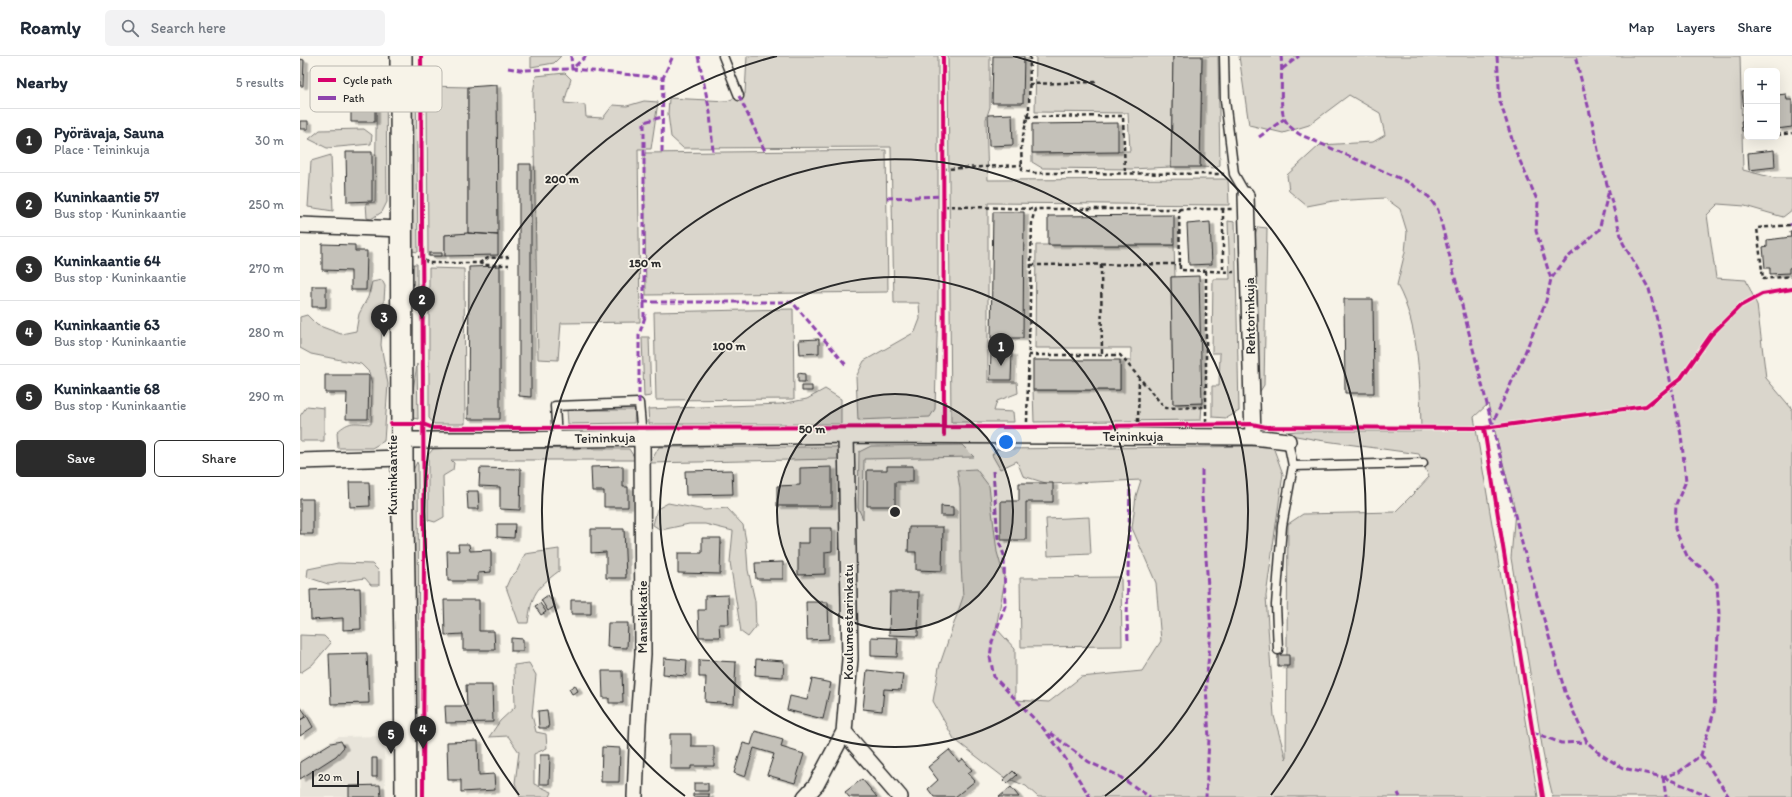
<!DOCTYPE html>
<meta charset="utf-8">
<style>
:root{--surface:#fff;--page:#f2f2f3;--text:#1f2937;--muted:#747a83;--line:#e0e1e3;--accent:#2b2b2b}
body{margin:0;font-family:Itim,sans-serif;background:var(--page);color:var(--text)}
.controls{position:absolute;right:12px;top:12px;display:grid;overflow:hidden;border-radius:6px;box-shadow:0 4px 16px #0002}
.controls button{width:36px;height:36px;display:grid;place-items:center;padding:0;border:0;border-bottom:1px solid var(--line);background:var(--surface);color:var(--text);font:20px sans-serif}
.scale{position:absolute;left:12px;bottom:10px;width:47px;box-sizing:border-box;padding-left:4px;border:2px solid #2b2b2b;border-top:0;font-size:11px;line-height:14px;white-space:nowrap;color:#2b2b2b;-webkit-text-stroke:3px #f7f3e8;paint-order:stroke}
.you{position:absolute;left:706px;top:386px;width:14px;height:14px;margin:-10px;border:3px solid #fff;border-radius:50%;background:#1a73e8;box-shadow:0 0 0 6px #1a73e833}
.badge{display:grid;place-items:center;width:26px;height:26px;border-radius:50%;background:var(--accent);color:#fff;font-size:13px;font-weight:700}
.pin{position:absolute;translate:-50% -33px;filter:drop-shadow(0 1px 2px #0008)}
.pin::after{content:'';position:absolute;top:21px;width:14px;height:12px;background:inherit;clip-path:polygon(0 0,100% 0,50% 100%)}
.list{margin:0;padding:0;list-style:none}
h2{display:flex;justify-content:space-between;align-items:center;height:52px;margin:0;padding:0 16px;font-size:17px}
h2 small{font-size:13px;font-weight:400;color:var(--muted)}
.list li{display:grid;grid-template-columns:26px 1fr auto;gap:12px;align-items:center;box-sizing:border-box;height:64px;padding:0 16px;border-top:1px solid var(--line)}
.list b{display:block;font-size:15px;white-space:nowrap}
.list p{margin:0;font-size:13px;white-space:nowrap;color:var(--muted)}
.list em{font-size:13px;font-style:normal;color:var(--muted)}
.actions{display:flex;gap:8px;padding:12px 16px}
.actions a{flex:1;padding:9px 0;border:1px solid var(--accent);border-radius:6px;text-align:center;font-size:14px;color:var(--accent)}
.actions .main{background:var(--accent);color:#fff}
.icon{flex:none;width:22px;height:22px;fill:none;stroke:currentColor;stroke-width:2;stroke-linecap:round;stroke-linejoin:round}
.map{position:relative;flex:none;width:1492px;height:741px;overflow:hidden}
header{display:flex;align-items:center;gap:24px;box-sizing:border-box;height:56px;padding:0 20px;background:var(--surface);border-bottom:1px solid var(--line)}
header strong{font-size:19px}
nav{display:flex;gap:22px;margin-inline-start:auto;font-size:14px}
.search{width:280px;height:36px;background:var(--page);display:flex;align-items:center;gap:10px;box-sizing:border-box;padding:0 14px;border-radius:6px;color:var(--muted);font-size:15px}
main{display:flex}
aside{flex:1;background:var(--surface)}
.map>svg:first-child{display:block}
.built{fill:#e8e4da}
.green{fill:#dad6cc;stroke:#82807c}
.building{fill:#c4c1b9;stroke:#2b2b2b;filter:url(#shadow)}
.lines{fill:none;stroke-linecap:round;stroke-linejoin:round}
.lane-casing{stroke:#2b2b2b;stroke-width:11}
.street-casing{stroke:#2b2b2b;stroke-width:18}
.secondary-casing{stroke:#2b2b2b;stroke-width:24}
.path{stroke:#2b2b2b;stroke-width:2.5;stroke-dasharray:4 3;stroke-linecap:butt}
.lane{stroke:#f7f3e8;stroke-width:8}
.street{stroke:#f7f3e8;stroke-width:15}
.secondary{stroke:#f7f3e8;stroke-width:21}
.quiet{stroke:#8e44ad;stroke-width:3;stroke-dasharray:6 3;stroke-linecap:butt}
.cycleway-casing{stroke:#f7f3e8;stroke-width:6}
.cycleway{stroke:#d6006c;stroke-width:4}
.ring{fill:none;stroke:#2b2b2b;stroke-width:2}
.labels{text-anchor:middle;dominant-baseline:central;stroke-width:3.5;stroke-linejoin:round;paint-order:stroke}
.street-label{font-size:14px;fill:#2b2b2b;stroke:#f7f3e8}
.key{fill:#f7f3e8;stroke:#bab7af;stroke-width:1}
.key-label{font-size:11px;fill:#2b2b2b}
.centre{fill:#2b2b2b;stroke:#f7f3e8;stroke-width:2}
.ring-label{font-size:12px;text-anchor:middle;font-weight:bold;fill:#2b2b2b;stroke:#f7f3e8;stroke-width:3.5;stroke-linejoin:round;paint-order:stroke}
</style>
<header>
<strong>Roamly</strong>
<div class="search"><svg class="icon" aria-label="search" viewBox="0 0 24 24"><circle cx="10" cy="10" r="6"/><path d="M15 15l6 6"/></svg>Search here</div>
<nav><a>Map</a><a>Layers</a><a>Share</a></nav>
</header>
<main>
<aside>
<h2>Nearby<small>5 results</small></h2>
<ul class="list">
<li><span class="badge">1</span><div><b>Pyörävaja, Sauna</b><p>Place · Teininkuja</p></div><em>30 m</em></li>
<li><span class="badge">2</span><div><b>Kuninkaantie 57</b><p>Bus stop · Kuninkaantie</p></div><em>250 m</em></li>
<li><span class="badge">3</span><div><b>Kuninkaantie 64</b><p>Bus stop · Kuninkaantie</p></div><em>270 m</em></li>
<li><span class="badge">4</span><div><b>Kuninkaantie 63</b><p>Bus stop · Kuninkaantie</p></div><em>280 m</em></li>
<li><span class="badge">5</span><div><b>Kuninkaantie 68</b><p>Bus stop · Kuninkaantie</p></div><em>290 m</em></li>
</ul>
<div class="actions"><a class="main">Save</a><a>Share</a></div>
</aside>
<div class="map">
<svg width="1492" height="741" viewBox="0 0 1492 741">
<defs>
<filter id="shadow"><feDropShadow dx="4.5" dy="2.5" stdDeviation="0" flood-color="#0004"/></filter>
</defs>
<rect width="100%" height="100%" fill="#f7f3e8"/>
<filter id="ink" filterUnits="userSpaceOnUse"><feTurbulence type="fractalNoise" baseFrequency=".025" numOctaves="2"/><feDisplacementMap in="SourceGraphic" scale="8" xChannelSelector="R" yChannelSelector="G"/><feConvolveMatrix kernelMatrix="1 2 1 2 8 2 1 2 1" color-interpolation-filters="sRGB"/></filter>
<g filter="url(#ink)">
<path class="built" d="M84,680L85,741H0V703L38,681Z"/>
<path class="green" d="M231,0H261L254,7L231,11Z
M447,0H638V246L635,353L630,361L558,364L556,321L564,305L615,276L620,263L619,247H594L591,91L383,92L371,81L368,58L369,42L427,45L445,38Z
M648,0H690V51L686,63L688,124L928,123L929,149L688,147V326H717L718,337L697,345L694,355L713,356L714,366H651Z
M736,0H873L871,111L831,113L742,112L732,106V97L830,95L828,57L735,56Z
M902,0H918L920,109L916,112L900,111Z
M939,0H1440L1443,114L1474,122H1492V154L1483,161L1445,150L1418,148L1407,159L1416,222L1446,224L1457,249L1466,322L1492,353V741H1253L1245,708L1211,502L1215,454L1188,348L1174,361L1238,741H738L726,730L702,720L654,683L633,645L639,611L663,541L661,509L660,433L657,414L676,413L689,430L697,496L705,524L696,572L715,593V644L749,646L781,621L842,615L861,585L856,527L832,472L836,440L841,424L749,428L723,420L717,405L700,413L692,399L697,393L897,391L956,390L972,388L983,418L966,540L974,660L986,703L988,468L1003,458L1095,456L1117,434L1129,421L1119,398L1018,384L980,377L996,375H1121C1120,328 1120,271 1097,229L1105,196L1107,176L1100,153L1085,142L1033,145L1007,150L989,135L987,119L1020,89L1073,86L1085,79L1080,57L1049,39L1009,69L983,77L949,69Z
M77,12H82L86,16L87,146L82,156L71,163L67,162L66,147L75,146Z
M265,17L271,23L264,47L285,49L286,61L303,62L313,49L327,50L344,45L358,46L351,93H338L340,266L261,267L258,304L238,303L233,36L236,20Z
M116,21L118,196L112,195L111,29Z
M127,30L168,31V177L145,179V200H128Z
M64,73L72,79L71,88L27,92L9,83L20,74Z
M586,94L588,236L346,239L344,97Z
M31,99L33,155L8,151L11,105Z
M928,165L935,166L939,355L927,362L912,361V330H919L920,297H912L913,223H930Z
M958,171L967,172L964,329L959,337L954,182Z
M736,189H874L875,221H871L873,348L902,347L901,364L734,366L733,334H820V304L831,305V292H735Z
M112,208H117V253L111,227Z
M129,212L164,213L165,368H134L129,362Z
M82,224L85,230L81,289L88,328L84,385L72,392H38L37,376C50,364 54,367 71,368L72,328L69,316L61,308L11,298L0,292V261L7,259L17,269L41,278L56,275L59,258L68,241L72,226Z
M493,253L494,343L356,344L354,256Z
M342,281H349L351,340L344,341Z
M117,308L118,363L113,362L112,341Z
M525,333L541,343V368H349L348,353L481,348L507,343Z
M7,350L24,352V385H0V360Z
M267,354H335L334,367L268,368Z
M662,389L674,401L564,403L563,463L558,452L559,396L571,390Z
M359,391H536L542,398L541,402L537,403L350,407Z
M154,392L329,393L336,404H151L154,407L153,414L143,420L144,461L135,466L128,464V399L133,393Z
M117,406L118,409L119,652H115L112,416Z
M368,447L405,454L427,452L443,469L446,485L448,514L455,545L456,571L448,581L441,576L430,506L433,475L405,468H389L361,474L353,469L357,453Z
M789,461L791,498L748,500L746,463Z
M259,493V515C235,533 232,538 228,567H219L206,531L210,522L217,515L225,498Z
M38,507L72,508L79,515V529H71L65,522L28,528L7,521L8,513Z
M821,521L822,590L721,591L720,522Z
M0,579L24,580L31,587L12,609L0,617Z
M229,607L236,619L232,659L236,676L246,678L247,692L234,698V728L252,736L250,741H220L215,727L219,696L208,680L189,681L200,665L215,651L214,609Z"/>
<path class="building" d="M693,0H724L723,47H692Z
M873,0H902L900,111H871Z
M0,3L4,4L3,30H0Z
M51,25H75V66H51Z
M197,29L198,179L168,177V31Z
M1447,35V75H1442L1441,65H1445L1442,36Z
M1486,38L1487,44H1492V71L1477,73V39Z
M712,58L713,89L689,90L688,59Z
M0,65H8V73H0Z
M818,67V96L732,97V68Z
M1474,94L1475,111L1449,114L1448,97Z
M46,96H72V145L47,146Z
M219,108H231V341L219,340Z
M693,156H724L723,282H691Z
M874,159V189H748V160Z
M910,166L912,208L889,209L887,168Z
M1490,175H1492V211L1489,212V217L1470,218V212H1465L1463,191L1467,190V184L1491,181Z
M168,177L198,179V199L145,200V179Z
M22,188L55,189V195H67L66,234H51V215L22,214Z
M129,197H142V200H129Z
M200,210V363H168L169,211Z
M899,220L902,347L873,348L871,221Z
M12,230H26V251H12Z
M1044,243H1073L1074,337H1045Z
M519,283V297L500,298L499,284Z
M691,296L712,297L711,324H690Z
M733,304H820V334H733Z
M498,317L505,318V326H498Z
M25,319H69L68,363H46L47,337H25Z
M502,330H512V335H502Z
M323,410V431H328V451H304V435H292L291,411Z
M587,410H613V426H595V450H567V414H587Z
M532,411V450H477V430L500,429V412Z
M180,412L221,413L220,454L200,453V431L179,430Z
M432,414L433,438L386,439L385,415Z
M49,426H69L70,450L50,451Z
M719,427H753V446H726V484H701V445H719Z
M167,435H178L179,453H168Z
M0,443H13V478H0Z
M641,450L653,451V460H641Z
M197,468H215L214,482L197,481Z
M609,471H643L642,515L616,514V496H608Z
M509,472H532V495L525,496V518L498,519V487H509Z
M291,473H324L326,522H306V496L291,497Z
M402,482H421L420,518L378,517V497H402Z
M158,488H169L170,495L191,494V516L178,517V525H148L147,495H159Z
M483,506V523H456L455,507Z
M60,532L61,573L43,574V562L11,564L10,534Z
M590,536H619L618,580L589,579Z
M248,539L255,550L248,555L241,544Z
M428,539L429,568H419L420,581H399L398,554H405V540Z
M144,544H179V575H194L195,594H163V578L145,579Z
M271,544H291V558H271Z
M506,546H528L529,583L507,584Z
M240,547L246,556L241,559L235,550Z
M308,567H328L327,592L307,591Z
M571,581L598,582L597,601L571,600Z
M211,582L223,583V595H211Z
M67,597L69,647L31,648L29,598Z
M978,599H989V610H978Z
M364,602L387,604L386,620L363,618Z
M456,603L484,605L483,621L455,619Z
M399,604L436,606L434,648L405,646L406,621H399Z
M567,614L603,618L601,634L584,633L582,655L563,653Z
M302,615H322L323,647H309V642H303Z
M512,623L531,627L523,663L487,654L490,640L507,644Z
M166,629H192L193,666L146,667L145,650H167Z
M275,629L278,635L272,638L269,633Z
M0,650L7,660L0,664Z
M247,654L249,672H239L238,655Z
M7,660L13,671L0,680V664Z
M455,675L483,683L481,691L504,698L495,727L467,719L474,698L454,692L445,721L434,717L443,687L451,689Z
M370,678H391V690H414V710H391V713H370Z
M41,685L44,691L36,700L0,723V706L31,687Z
M178,685L179,719L194,718L195,734L161,736V724H148L147,686Z
M302,691L320,692L319,726H301Z
M649,694L659,706L663,703L672,714L668,717L675,725L655,741H634L628,733L638,724L628,711Z
M240,699H250L249,728H239Z
M72,702H77V721H72Z
M713,715L717,719L707,728L703,724Z
M562,723L577,741H549L545,736Z
M394,727H408V735H394Z
M80,729L81,741H49V730Z
M711,731L719,741H699Z
M393,738H409V741H393Z"/>
<g class="lines">
<g class="lane-casing">
<path id="lane" d="M423,0L439,40
M924,0L925,44L934,118L946,139
M257,383L255,350L339,347L342,381
M993,410L1123,407
M978,594L976,549L982,470L993,410L988,385"/>
</g>
<g class="street-casing">
<path id="street" d="M946,139L953,381
M0,169L102,173
M102,384H212L551,379L953,381L988,385
M0,405L102,402
M544,676L600,741
M335,741L338,667L343,598L342,381
M505,741L516,729L544,676L550,603L546,379"/>
</g>
<g class="secondary-casing">
<path id="secondary" d="M101,0L102,402L105,591L106,741"/>
</g>
<path class="path" d="M730,0L729,53L721,89L722,114L734,117L924,118
M729,28L797,26
M727,61L823,60L825,118
M1477,79L1492,77
M643,113L722,109
M644,150L735,153
M879,153L880,214L934,216
M923,153V216
M1490,169L1457,172L1463,223L1492,220
M118,201H121L128,207H179L185,209H209
M179,207L188,202L209,201
M731,209L880,208
M801,209L802,299
M728,299H820L865,352L906,351
M727,366L732,165L735,153H933
M838,366L839,321
M906,366V215"/>
<use href="#lane" class="lane"/>
<use href="#street" class="street"/>
<use href="#secondary" class="secondary"/>
<path class="quiet" d="M286,0L272,13L363,22
M398,0L410,56L413,96
M981,0C983,17 979,47 984,62C987,69 994,74 999,78L1110,127L1129,141L1138,154L1224,495L1266,639L1287,686L1300,698L1323,712L1363,721L1379,716L1401,699L1414,656L1419,558L1417,528L1405,514L1388,502L1375,473L1376,448L1386,425L1381,379L1362,283L1349,233L1323,187L1299,99L1293,69L1275,0
M1197,0L1200,45L1216,96L1238,146L1236,175L1251,223
M208,12L220,14L272,13L271,0
M982,13L999,0
M439,40L465,95
M959,81L984,63
M362,96L363,22L373,0
M587,142L643,140
M1490,169L1492,168
M343,246H492L547,310
M344,262V66L362,61
M339,347V279L346,258
M1191,371L1224,299L1246,245L1251,223L1266,203L1299,174L1309,134
M902,414V441L911,577L906,629L909,683L906,741
M693,415L698,483L704,499L705,550L692,586L690,601L694,621L742,671L760,694L790,741
M828,584L827,563L830,429
M1233,676L1261,687L1287,686
M750,677L789,706L817,719L850,741
M1401,699L1429,741
M1363,721L1412,741
M1363,721L1366,741
M1098,737L1100,741"/>
<g class="cycleway-casing">
<path id="cycleway" d="M121,0L124,495L123,741
M643,0L644,379
M91,368H123L133,372L727,371L952,368L966,371L1184,372L1346,350L1381,322L1411,279L1440,250L1462,238L1492,233
M1184,372L1243,741"/>
</g>
<use href="#cycleway" class="cycleway"/>
</g>
</g>
<circle cx="595" cy="456" r="118" fill="#2b2b2b" fill-opacity=".12"/>
<g class="ring">
<circle cx="595" cy="456" r="118"/>
<circle cx="595" cy="456" r="235"/>
<path d="M385 740A353 353 0 1 1 805 740"/>
<path d="M219 739A471 471 0 0 1 477 0M713 0A471 471 0 0 1 971 739"/>
</g>
<g class="labels">
<g class="street-label">
<text transform="translate(950 260) rotate(-91)">Rehtorinkuja</text>
<text x="833" y="380">Teininkuja</text>
<text transform="translate(305 382) rotate(-1)">Teininkuja</text>
<text transform="translate(92 419) rotate(-90)">Kuninkaantie</text>
<text transform="translate(342 561) rotate(-90)">Mansikkatie</text>
<text transform="translate(548 566) rotate(-90)">Koulumestarinkatu</text>
</g>
</g>
<rect x="10" y="10" width="132" height="46" rx="6" class="key"/>
<rect x="18" y="22" width="18" height="4" fill="#d6006c"/>
<rect x="18" y="40" width="18" height="4" fill="#8e44ad"/>
<g class="key-label">
<text x="43" y="28">Cycle path</text>
<text x="43" y="46">Path</text>
</g>
<circle cx="595" cy="456" r="6" class="centre"/>
<g class="ring-label">
<text x="262" y="127">200 m</text>
<text x="345" y="211">150 m</text>
<text x="429" y="294">100 m</text>
<text x="512" y="377">50 m</text>
</g>
</svg>
<div class="controls">
<button>+</button>
<button>−</button>
</div>
<div class="scale">20 m</div>
<div class="you"></div>
<div class="pin badge" style="left:701px;top:310px">1</div>
<div class="pin badge" style="left:122px;top:263px">2</div>
<div class="pin badge" style="left:84px;top:281px">3</div>
<div class="pin badge" style="left:123px;top:693px">4</div>
<div class="pin badge" style="left:91px;top:698px">5</div>
</div>
</main>
